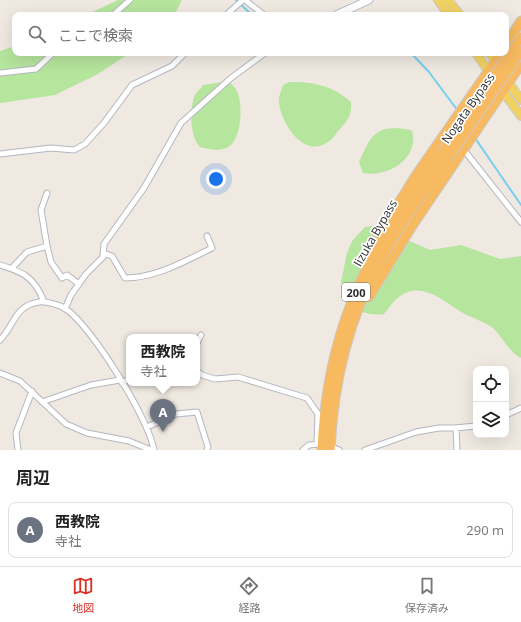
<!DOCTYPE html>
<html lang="ja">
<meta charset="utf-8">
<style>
:root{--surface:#fff;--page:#f6f6f6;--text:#222;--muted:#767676;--line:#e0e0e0;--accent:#d93025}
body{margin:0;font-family:"Open Sans","Noto Sans JP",sans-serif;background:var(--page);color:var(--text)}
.controls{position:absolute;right:12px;bottom:12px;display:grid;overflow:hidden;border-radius:8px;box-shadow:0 4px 16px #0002}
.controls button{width:36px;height:36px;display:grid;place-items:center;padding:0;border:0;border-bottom:1px solid var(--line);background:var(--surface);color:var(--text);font:20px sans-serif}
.you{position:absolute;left:216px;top:179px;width:14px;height:14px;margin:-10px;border:3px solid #fff;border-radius:50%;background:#1a73e8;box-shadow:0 0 0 6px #1a73e833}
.badge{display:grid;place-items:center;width:26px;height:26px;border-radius:50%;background:var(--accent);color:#fff;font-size:13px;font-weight:700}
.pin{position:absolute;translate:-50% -33px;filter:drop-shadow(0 1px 2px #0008)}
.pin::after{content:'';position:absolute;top:21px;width:14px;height:12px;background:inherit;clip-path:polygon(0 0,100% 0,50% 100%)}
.popup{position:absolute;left:126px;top:334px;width:74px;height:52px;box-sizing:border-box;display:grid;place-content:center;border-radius:8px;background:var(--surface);filter:drop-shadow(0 1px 3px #0005);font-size:13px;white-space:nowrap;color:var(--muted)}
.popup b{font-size:15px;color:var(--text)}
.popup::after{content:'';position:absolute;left:50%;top:100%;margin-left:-8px;border:8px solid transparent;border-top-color:var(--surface)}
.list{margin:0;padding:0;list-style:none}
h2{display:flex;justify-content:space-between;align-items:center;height:52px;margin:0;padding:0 16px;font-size:17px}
h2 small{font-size:13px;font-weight:400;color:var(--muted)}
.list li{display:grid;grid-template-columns:26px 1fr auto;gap:12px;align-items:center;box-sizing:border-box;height:56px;margin:0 8px 8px;padding:0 8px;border:1px solid var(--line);border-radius:8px}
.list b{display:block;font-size:15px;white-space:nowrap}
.list p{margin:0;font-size:13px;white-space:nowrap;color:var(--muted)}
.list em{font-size:13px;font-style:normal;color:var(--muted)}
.icon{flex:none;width:22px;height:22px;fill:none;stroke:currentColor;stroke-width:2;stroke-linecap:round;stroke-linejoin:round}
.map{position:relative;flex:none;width:521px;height:450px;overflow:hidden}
.search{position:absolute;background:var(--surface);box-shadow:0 4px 16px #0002;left:12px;right:12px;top:12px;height:44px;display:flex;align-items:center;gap:10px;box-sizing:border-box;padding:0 14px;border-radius:8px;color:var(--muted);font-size:15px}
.sheet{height:116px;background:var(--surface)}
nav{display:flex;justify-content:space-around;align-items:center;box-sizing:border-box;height:56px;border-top:1px solid var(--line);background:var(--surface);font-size:11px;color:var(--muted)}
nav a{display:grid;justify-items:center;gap:2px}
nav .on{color:var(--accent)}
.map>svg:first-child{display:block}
.green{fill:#b6e59e}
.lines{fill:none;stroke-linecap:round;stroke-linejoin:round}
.stream{stroke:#75cff0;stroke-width:2}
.minor-casing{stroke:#b4b7c1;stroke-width:7}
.tertiary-casing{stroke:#b4b7c1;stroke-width:9}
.primary-casing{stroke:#c9c9c9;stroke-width:10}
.trunk-casing{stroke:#c9c9c9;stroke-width:11}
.minor{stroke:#fff;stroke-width:5}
.tertiary{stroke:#fff;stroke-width:7}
.primary{stroke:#f2d163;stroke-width:8}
.trunk{stroke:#f8ba60;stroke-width:9}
.trunk-bridge-casing{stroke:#c9c9c9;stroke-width:11;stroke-linecap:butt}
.trunk-bridge{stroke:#f8ba60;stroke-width:9}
.labels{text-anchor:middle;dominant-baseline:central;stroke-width:3.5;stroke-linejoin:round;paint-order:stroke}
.shield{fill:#fff;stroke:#6d6d6d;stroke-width:1}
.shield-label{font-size:11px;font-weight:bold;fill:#2e2e2e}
.street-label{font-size:12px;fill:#2e2e2e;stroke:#fff}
</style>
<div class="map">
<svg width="521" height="450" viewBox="0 0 521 450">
<rect width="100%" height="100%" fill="#efe9e1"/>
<path class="green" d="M118,0H182L174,15H86Z
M15,46V53H130L98,74L55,95L0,103V51Z
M229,81C231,84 235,87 237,91C243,104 242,139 228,147C220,152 209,149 200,147C190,138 189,108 195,95C197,91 201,88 203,85Z
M289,82C312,81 334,86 351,102C352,115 347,122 338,131C335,135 332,140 328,142C303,159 282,124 279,103C278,97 281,91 283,85Z
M395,128L406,129L412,131C420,159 386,178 363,173L359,162C368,144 371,128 395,128Z
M383,224L401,233L407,240L430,250L461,245L500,259L521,256V358C509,352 503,338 494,329C488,323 470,317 461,312C443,301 422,281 400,296C393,301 389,308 384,314C371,316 360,312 349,306L341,282L347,253L352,241L365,227Z"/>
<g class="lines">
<path class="stream" d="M236,0L252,15
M411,53L429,72L458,111
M475,138L521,205"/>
<g class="minor-casing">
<path id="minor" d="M245,0L264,15
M113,15L130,0
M226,15L243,0
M0,73L36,69L53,53
M464,150L521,222
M0,154L51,148L74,150L85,144L104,123L132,85L172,66L185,53
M47,193L41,210L47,246L51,262L62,278L67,275L79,284
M103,253L112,256L125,278C156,278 185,261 212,248L207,236
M0,265C24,272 35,278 44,302
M12,268L27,252L47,246
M65,309L71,295L86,274L103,257L104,244L144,188L181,123L231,78L265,53
M0,340C15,325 14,306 39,302C46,301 60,305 66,309C92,327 149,419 154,450
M197,343L201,335
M197,371L202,375L215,379L238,377L307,398L318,414L317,444
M0,373L20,381L66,424L87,433L129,441L151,450
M122,383L129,379
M42,402L91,385L120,380
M506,415L521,408
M147,427L176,414L197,412L208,447L207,450
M456,428L457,450
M330,446L339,450
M18,450L16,433L32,391
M303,450L309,445L318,444
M365,450L416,432L439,428H455L476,426"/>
</g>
<g class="tertiary-casing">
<path id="tertiary" d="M336,15L369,0"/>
</g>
<g class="primary-casing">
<path id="primary" d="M438,0L449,15
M448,0L460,15
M476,53L491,75
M489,53L498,65
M506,79L521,100
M499,86L521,116"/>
</g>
<g class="trunk-casing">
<path id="trunk" d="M506,45L521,21
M379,235L417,174L501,53
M369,297L412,226L521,64
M322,450C324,400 334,346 353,299C374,246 408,200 441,154
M330,450C333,386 348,320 379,263C398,226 423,193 447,159"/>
</g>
<use href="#minor" class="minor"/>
<use href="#tertiary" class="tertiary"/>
<use href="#primary" class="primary"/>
<use href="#trunk" class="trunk"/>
<g class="trunk-bridge-casing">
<path id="trunk-bridge" d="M441,154L521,37
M447,159L521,51"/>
</g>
<use href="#trunk-bridge" class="trunk-bridge"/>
</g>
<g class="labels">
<rect class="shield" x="342" y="283" width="28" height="18" rx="3"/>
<g class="shield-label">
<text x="356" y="292">200</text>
</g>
<g class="street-label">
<text transform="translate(468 108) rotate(-55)">Nogata Bypass</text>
<text transform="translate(375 233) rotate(-60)">Iizuka Bypass</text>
</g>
</g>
</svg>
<div class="controls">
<button><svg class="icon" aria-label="locate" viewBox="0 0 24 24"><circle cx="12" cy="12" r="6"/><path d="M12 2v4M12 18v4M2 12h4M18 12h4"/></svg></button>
<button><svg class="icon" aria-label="layers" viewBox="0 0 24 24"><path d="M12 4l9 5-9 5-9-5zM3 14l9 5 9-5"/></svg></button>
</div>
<div class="you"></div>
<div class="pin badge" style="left:163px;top:432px;background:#6b7280">A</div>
<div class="popup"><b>西教院</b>寺社</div>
<div class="search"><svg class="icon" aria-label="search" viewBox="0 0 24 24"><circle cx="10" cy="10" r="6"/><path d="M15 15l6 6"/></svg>ここで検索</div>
</div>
<section class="sheet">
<h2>周辺<small></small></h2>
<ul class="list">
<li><span class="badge" style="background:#6b7280">A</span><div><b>西教院</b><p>寺社</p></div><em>290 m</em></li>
</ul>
</section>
<nav>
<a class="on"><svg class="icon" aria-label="map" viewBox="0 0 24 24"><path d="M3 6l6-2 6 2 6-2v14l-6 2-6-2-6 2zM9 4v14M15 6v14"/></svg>地図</a>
<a><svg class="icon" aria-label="directions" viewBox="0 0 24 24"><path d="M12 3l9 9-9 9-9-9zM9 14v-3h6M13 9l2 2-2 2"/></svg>経路</a>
<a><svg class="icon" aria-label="saved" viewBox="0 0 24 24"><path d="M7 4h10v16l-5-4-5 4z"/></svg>保存済み</a>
</nav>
